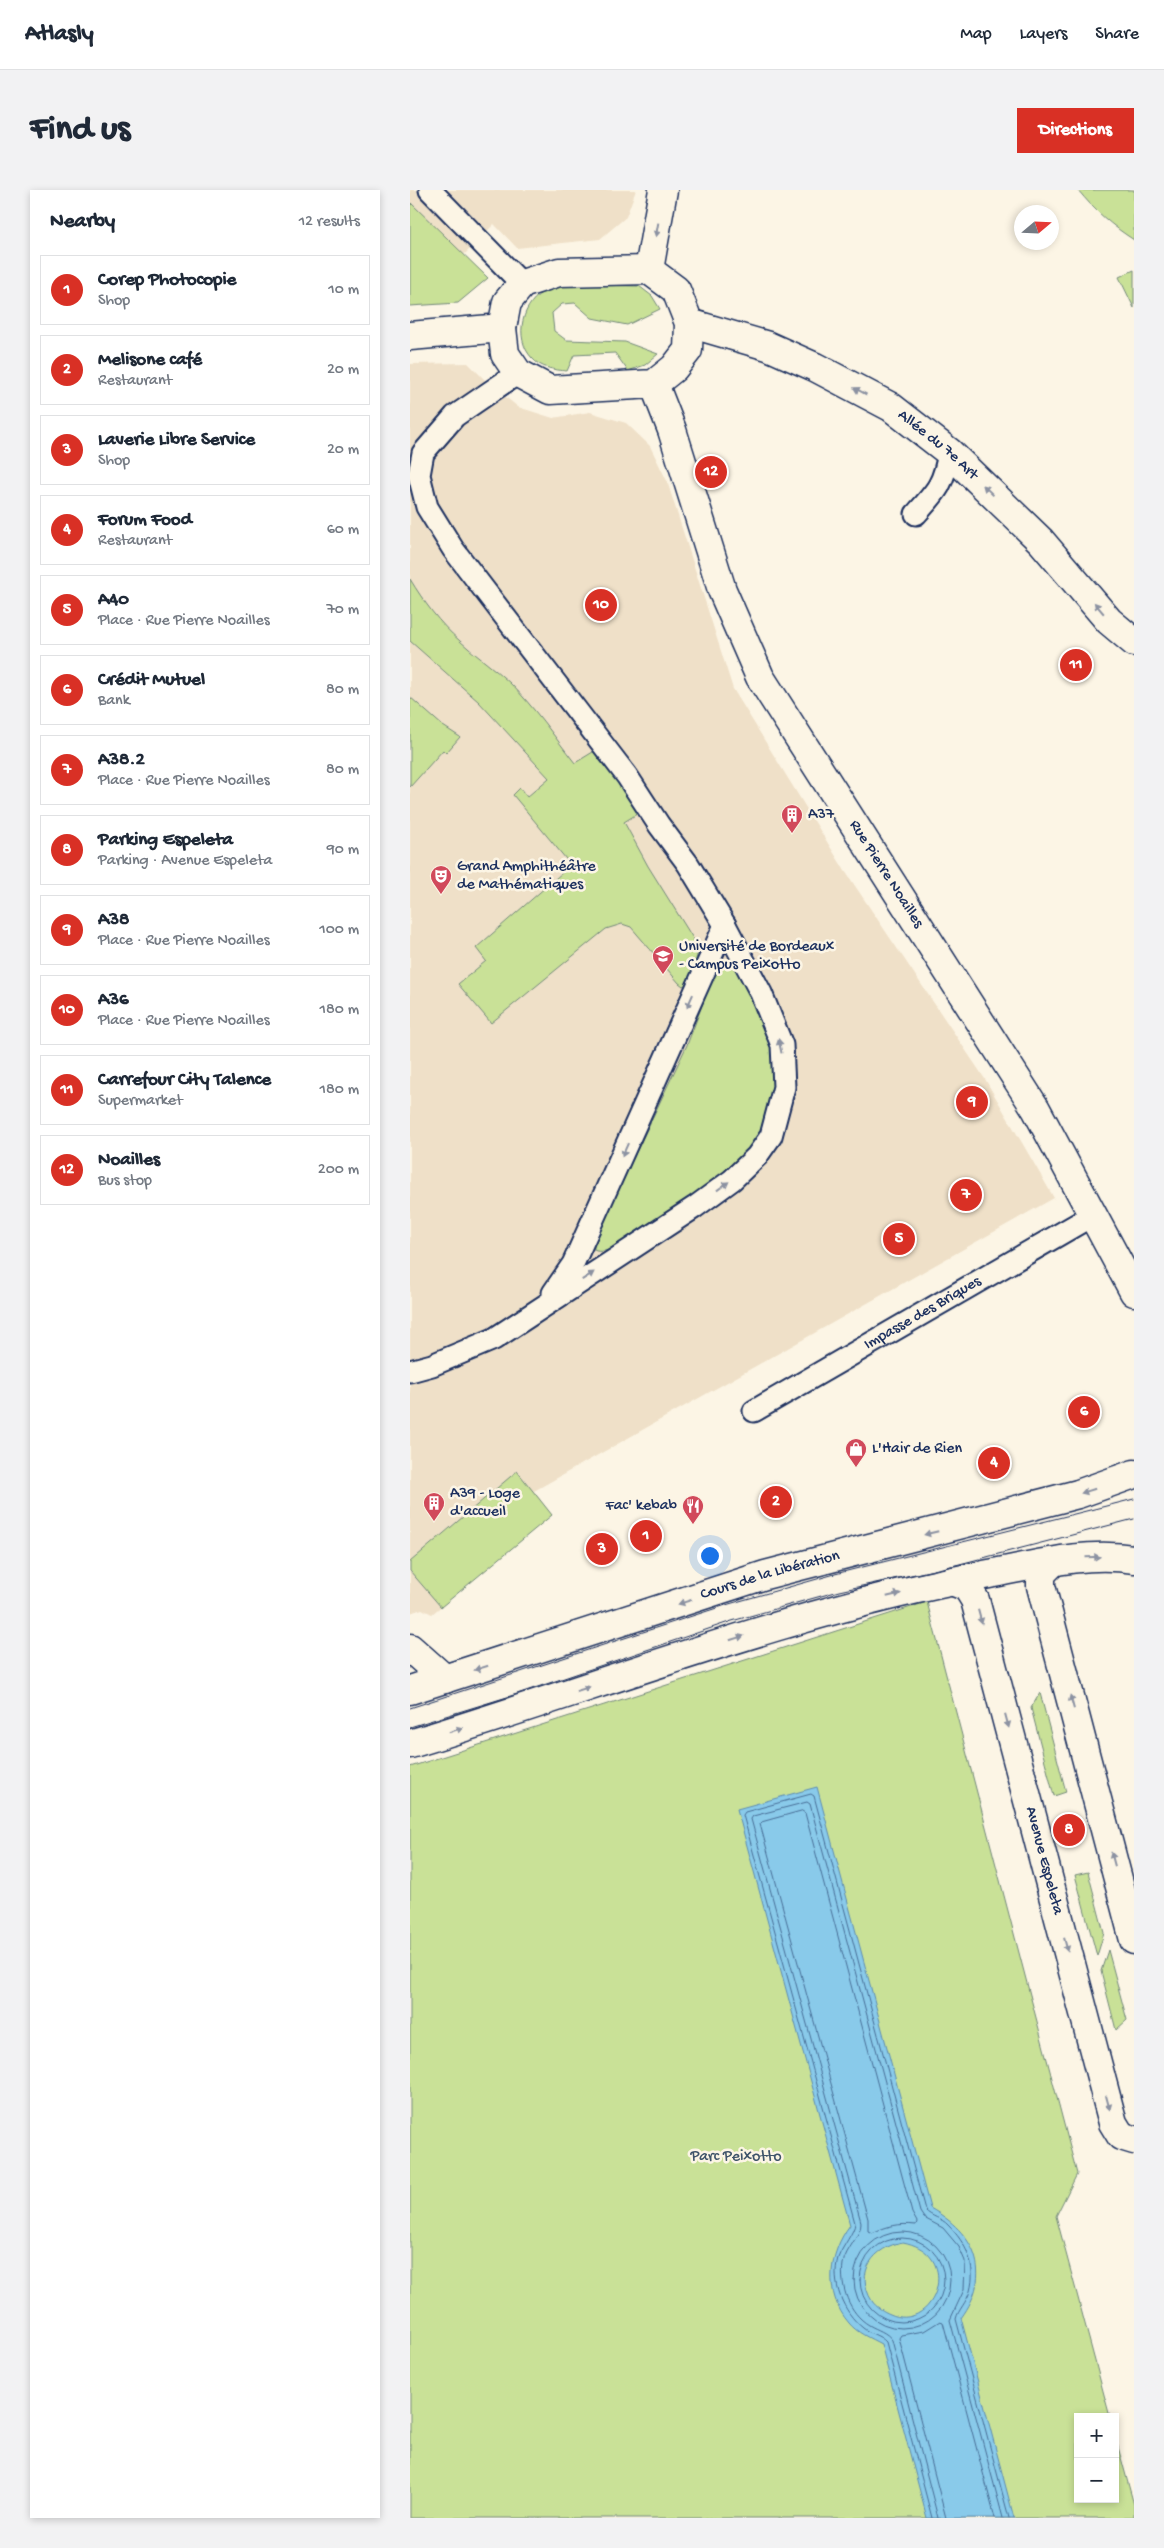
<!DOCTYPE html>
<meta charset="utf-8">
<style>
:root{--surface:#fff;--page:#f2f2f3;--text:#1f2937;--muted:#747a83;--line:#e0e1e3;--accent:#d93025}
body{margin:0;font-family:"Gochi Hand",sans-serif;background:var(--page);color:var(--text)}
.controls{position:absolute;right:15px;bottom:15px;display:grid;overflow:hidden;border-radius:0px;box-shadow:0 2px 8px #0003}
.controls button{width:45px;height:45px;display:grid;place-items:center;padding:0;border:0;border-bottom:1px solid var(--line);background:var(--surface);color:var(--text);font:25px sans-serif}
.compass{position:absolute;left:604px;top:15px;width:45px;height:45px;border-radius:50%;background:var(--surface);box-shadow:0 2px 8px #0003;rotate:71deg}
.you{position:absolute;left:299px;top:1365px;width:18px;height:18px;margin:-12px;border:4px solid #fff;border-radius:50%;background:#1a73e8;box-shadow:0 0 0 8px #1a73e833}
.badge{display:grid;place-items:center;width:32px;height:32px;border-radius:50%;background:var(--accent);color:#fff;font-size:16px;font-weight:700}
.pin{position:absolute;translate:-50% -50%;border:2px solid #fff;box-shadow:0 1px 5px #0006}
.list{margin:0;padding:0;list-style:none}
h2{display:flex;justify-content:space-between;align-items:center;height:65px;margin:0;padding:0 20px;font-size:21px}
h2 small{font-size:16px;font-weight:400;color:var(--muted)}
.list li{display:grid;grid-template-columns:32px 1fr auto;gap:15px;align-items:center;box-sizing:border-box;height:70px;margin:0 10px 10px;padding:0 10px;border:1px solid var(--line);border-radius:0px}
.list b{display:block;font-size:19px;white-space:nowrap}
.list p{margin:0;font-size:16px;white-space:nowrap;color:var(--muted)}
.list em{font-size:16px;font-style:normal;color:var(--muted)}
.map{position:relative;flex:none;width:724px;height:2328px;overflow:hidden;border-radius:0px}
header{display:flex;align-items:center;gap:30px;box-sizing:border-box;height:70px;padding:0 25px;background:var(--surface);border-bottom:1px solid var(--line)}
header strong{font-size:24px}
nav{display:flex;gap:28px;margin-inline-start:auto;font-size:18px}
.intro{display:flex;align-items:center;justify-content:space-between;box-sizing:border-box;height:120px;padding:0 30px}
h1{margin:0;font-size:35px}
.button{padding:12px 22px;border-radius:0px;background:var(--accent);color:#fff;font-size:18px;font-weight:700}
main{display:flex;gap:30px;padding:0 30px}
aside{flex:1;background:var(--surface);border-radius:0px;box-shadow:0 2px 8px #0003}
.map>svg:first-child{display:block}
.built{fill:#efe0c8}
.green{fill:#c9e197;stroke:#72887a}
.water{fill:#89caea;stroke:#5d8cb2;fill-rule:evenodd}
.lines{fill:none;stroke-linecap:round;stroke-linejoin:round}
.shore{stroke:#476d96;stroke-width:1}
.service-casing{stroke:#1b2f5e;stroke-width:25}
.minor-casing{stroke:#1b2f5e;stroke-width:31}
.secondary-casing{stroke:#1b2f5e;stroke-width:31}
.service{stroke:#fcf5e5;stroke-width:21}
.minor{stroke:#fcf5e5;stroke-width:28}
.secondary{stroke:#fcf5e5;stroke-width:28}
.tram{stroke:#1b2f5e;stroke-width:1}
.oneway{fill:#8c92a2}
.labels{text-anchor:middle;dominant-baseline:central;stroke-width:5;stroke-linejoin:round;paint-order:stroke}
.street-label{font-size:16px;fill:#1b2f5e;stroke:#fcf5e5}
.poi-label{font-size:16px;fill:#1b2f5e;stroke:#fcf5e5;text-anchor:start}
.park-label{font-size:16px;fill:#3e5369;stroke:#fcf5e5}
</style>
<header>
<strong>Atlasly</strong>
<nav><a>Map</a><a>Layers</a><a>Share</a></nav>
</header>
<div class="intro"><h1>Find us</h1><a class="button">Directions</a></div>
<main>
<aside>
<h2>Nearby<small>12 results</small></h2>
<ul class="list">
<li><span class="badge">1</span><div><b>Corep Photocopie</b><p>Shop</p></div><em>10 m</em></li>
<li><span class="badge">2</span><div><b>Melisone café</b><p>Restaurant</p></div><em>20 m</em></li>
<li><span class="badge">3</span><div><b>Laverie Libre Service</b><p>Shop</p></div><em>20 m</em></li>
<li><span class="badge">4</span><div><b>Forum Food</b><p>Restaurant</p></div><em>60 m</em></li>
<li><span class="badge">5</span><div><b>A40</b><p>Place · Rue Pierre Noailles</p></div><em>70 m</em></li>
<li><span class="badge">6</span><div><b>Crédit Mutuel</b><p>Bank</p></div><em>80 m</em></li>
<li><span class="badge">7</span><div><b>A38.2</b><p>Place · Rue Pierre Noailles</p></div><em>80 m</em></li>
<li><span class="badge">8</span><div><b>Parking Espeleta</b><p>Parking · Avenue Espeleta</p></div><em>90 m</em></li>
<li><span class="badge">9</span><div><b>A38</b><p>Place · Rue Pierre Noailles</p></div><em>100 m</em></li>
<li><span class="badge">10</span><div><b>A36</b><p>Place · Rue Pierre Noailles</p></div><em>180 m</em></li>
<li><span class="badge">11</span><div><b>Carrefour City Talence</b><p>Supermarket</p></div><em>180 m</em></li>
<li><span class="badge">12</span><div><b>Noailles</b><p>Bus stop</p></div><em>200 m</em></li>
</ul>
</aside>
<div class="map">
<svg width="724" height="2328" viewBox="0 0 724 2328">
<rect width="100%" height="100%" fill="#fcf5e5"/>
<filter id="ink" filterUnits="userSpaceOnUse"><feTurbulence type="fractalNoise" baseFrequency=".02" numOctaves="2"/><feDisplacementMap in="SourceGraphic" scale="10" xChannelSelector="R" yChannelSelector="G"/><feConvolveMatrix kernelMatrix="1 2 1 2 8 2 1 2 1" color-interpolation-filters="sRGB"/></filter>
<g filter="url(#ink)">
<path class="built" d="M0,0H226L216,27L190,49L107,58L84,34L54,65L78,88L48,113L0,116Z
M58,173L76,191L108,217L143,228L180,222L216,233L240,256L257,291L323,499L435,681L575,889L644,1008L124,1301L142,1325L22,1424L12,1419L0,1423V174Z"/>
<path class="green" d="M668,0H724V50C702,36 684,20 668,0Z
M0,12L78,88L48,113L0,116Z
M724,80V118L709,87Z
M229,96L242,106L250,119L217,135L182,128L165,113L152,114L142,123L144,141L156,150L215,152L248,164L235,175L218,181L205,163L164,165L157,181C145,180 130,178 122,168C103,148 112,111 137,100C158,92 205,96 229,96Z
M0,389C14,412 29,433 50,451C66,466 84,478 100,493C125,518 143,545 165,573L191,557L229,617L227,624L214,632L238,676L289,758L280,792L273,796L269,793L221,737L212,734L196,739L81,833L48,794L76,771L66,758L161,675L103,605L110,598L117,607L139,588L69,512L0,451Z
M0,507L33,536L50,547L36,563L33,560L0,597Z
M319,772L330,778C346,814 373,854 365,896C363,910 359,931 351,943C340,958 323,975 309,987C291,1002 204,1072 184,1060V1051L277,855L304,784L313,773Z
M107,1281L142,1325L31,1417L0,1381V1372Z
M517,1412L667,1984L646,2026L700,2227H668V2309H705V2246L724,2315V2328H0V1577Z
M630,1503L656,1602L644,1606L621,1518Z
M678,1682L694,1743L687,1766L665,1685Z
M698,1760L717,1830L706,1840L691,1781Z"/>
<path class="water" d="M407,1597L520,2018C565,2043 584,2083 551,2128L604,2328H517L471,2154C460,2148 447,2143 439,2133C413,2103 419,2063 440,2035L327,1619ZM493,2052C555,2064 524,2144 480,2124C473,2121 466,2117 462,2111C444,2082 464,2057 493,2052Z"/>
<g class="lines">
<path class="shore" d="M392,1621L395,1623L502,2023L507,2032L506,2035C489,2033 477,2036 462,2043L458,2041V2029L350,1634L352,1632Z
M444 2090a48 48 0 1 1 96 0a48 48 0 1 1-96 0Z
M450 2090a42 42 0 1 1 84 0a42 42 0 1 1-84 0Z
M522,2328L476,2152C470,2145 460,2144 453,2138C433,2122 421,2093 428,2068C432,2057 445,2041 445,2033L333,1625L335,1622L401,1604L404,1606L515,2020C521,2027 532,2028 538,2035C556,2053 567,2075 560,2101C557,2112 548,2120 546,2129L599,2328
M528,2328L482,2150C477,2142 467,2140 459,2135C439,2123 430,2097 433,2074C435,2059 452,2045 451,2032L341,1629L343,1626L397,1612L400,1614L510,2022L514,2028L533,2038L549,2057L555,2071L554,2100L540,2130L593,2328
M536,2328L489,2148L491,2145L514,2141L530,2131L533,2132L585,2328"/>
<g class="service-casing">
<g id="service">
<path d="M20,0L112,94"/>
<path d="M506,324C527,301 534,294 539,262"/>
<path d="M143,1103L163,1074L315,735"/>
<path d="M0,1181L22,1175L84,1149L285,1017L322,990L347,966L361,946L374,897L372,855L351,803L315,735L278,674L249,635L217,586L43,359L17,317L9,285L13,263L45,226L108,183"/>
<path id="s1" d="M344,1221L683,1025"/>
</g>
</g>
<g class="minor-casing">
<g id="minor">
<path d="M239,80L266,100L279,133L278,160L264,178L244,194L140,200L108,183L95,164L92,138L97,112L112,94L149,82Z"/>
<path d="M239,80L253,0"/>
<path id="s2" d="M279,133L358,156L405,177L481,217L539,262L631,351L699,431L724,452"/>
<path d="M0,146L92,138"/>
<path id="s3" d="M244,194L262,240L312,400L350,487L626,919L724,1102"/>
<path d="M643,1372L631,1384V1396L724,1750"/>
<path id="s4" d="M542,1391L557,1397L565,1410L703,1933L711,1946L724,1950"/>
<path d="M0,1458L35,1489"/>
</g>
</g>
<g class="secondary-casing">
<g id="secondary">
<path id="s5" d="M0,1500L355,1385L668,1304L724,1284"/>
<path d="M0,1554C192,1496 380,1421 579,1384C626,1375 676,1361 724,1369"/>
</g>
</g>
<use href="#service" class="service"/>
<use href="#minor" class="minor"/>
<use href="#secondary" class="secondary"/>
<path class="tram" d="M0,1518L319,1414L425,1384L724,1309
M0,1537L107,1504L322,1431L429,1401L538,1377L724,1329"/>
</g>
<defs><path id="oneway-solid" d="M-6-.8H1V-3.2L6.5 0L1 3.2V.8H-6Z" transform="scale(1.25)"/></defs>
<g class="oneway">
<use href="#oneway-solid" transform="translate(247 40) rotate(100)"/>
<use href="#oneway-solid" transform="translate(450 201) rotate(-152)"/>
<use href="#oneway-solid" transform="translate(578 300) rotate(-136)"/>
<use href="#oneway-solid" transform="translate(689 418) rotate(-130)"/>
<use href="#oneway-solid" transform="translate(280 811) rotate(114)"/>
<use href="#oneway-solid" transform="translate(370 856) rotate(-102)"/>
<use href="#oneway-solid" transform="translate(215 960) rotate(114)"/>
<use href="#oneway-solid" transform="translate(313 996) rotate(-36)"/>
<use href="#oneway-solid" transform="translate(178 1086) rotate(-33)"/>
<use href="#oneway-solid" transform="translate(678 1301) rotate(163)"/>
<use href="#oneway-solid" transform="translate(521 1343) rotate(166)"/>
<use href="#oneway-solid" transform="translate(683 1367) rotate(-2)"/>
<use href="#oneway-solid" transform="translate(484 1405) rotate(-13)"/>
<use href="#oneway-solid" transform="translate(275 1412) rotate(162)"/>
<use href="#oneway-solid" transform="translate(570 1427) rotate(75)"/>
<use href="#oneway-solid" transform="translate(327 1448) rotate(-17)"/>
<use href="#oneway-solid" transform="translate(71 1478) rotate(163)"/>
<use href="#oneway-solid" transform="translate(173 1499) rotate(-18)"/>
<use href="#oneway-solid" transform="translate(662 1512) rotate(-105)"/>
<use href="#oneway-solid" transform="translate(597 1531) rotate(75)"/>
<use href="#oneway-solid" transform="translate(46 1540) rotate(-18)"/>
<use href="#oneway-solid" transform="translate(703 1669) rotate(-105)"/>
<use href="#oneway-solid" transform="translate(656 1755) rotate(75)"/>
<use href="#oneway-solid" transform="translate(698 1913) rotate(75)"/>
</g>
</g>
<defs>
<g id="building-pin" transform="scale(1.125)"><path d="M0 17L-7.5 6A9.5 9.5 0 1 1 7.5 6Z" fill="#d1495b" stroke="#fcf5e5"/><path d="M-4-6H4V6H1V3H-1V6H-4ZM-2.5-4.3h1.7v1.8h-1.7ZM.8-4.3h1.7v1.8H.8ZM-2.5-1h1.7V.8h-1.7ZM.8-1h1.7V.8H.8Z" fill="#fff"/></g>
<g id="theatre-pin" transform="scale(1.125)"><path d="M0 17L-7.5 6A9.5 9.5 0 1 1 7.5 6Z" fill="#d1495b" stroke="#fcf5e5"/><path d="M-5-5.5Q0-4 5-5.5V0Q5 5 0 6Q-5 5-5 0ZM-3.3-2.5H-1v1.5H-3.3ZM1-2.5H3.3v1.5H1ZM-2.8 1Q0 5.5 2.8 1Z" fill="#fff"/></g>
<g id="university-pin" transform="scale(1.125)"><path d="M0 17L-7.5 6A9.5 9.5 0 1 1 7.5 6Z" fill="#d1495b" stroke="#fcf5e5"/><path d="M0-5L7-2L0 1L-7-2ZM-4 1L0 2.5L4 1V4Q0 6-4 4Z" fill="#fff"/></g>
<g id="shop-pin" transform="scale(1.125)"><path d="M0 17L-7.5 6A9.5 9.5 0 1 1 7.5 6Z" fill="#d1495b" stroke="#fcf5e5"/><path d="M-5-2.5h2.3a2.7 3.5 0 0 1 5.4 0H5L5.5 6h-11ZM-1.5-2.5h3a1.5 2.3 0 0 0-3 0Z" fill="#fff"/></g>
<g id="restaurant-pin" transform="scale(1.125)"><path d="M0 17L-7.5 6A9.5 9.5 0 1 1 7.5 6Z" fill="#d1495b" stroke="#fcf5e5"/><path d="M-5-6h1v4h1v-4h1v4h1v-4h1v5L-1.5 .5V6h-2V.5L-5-1ZM5-6V6H3V1.5H1.5Q1.5-4 5-6Z" fill="#fff"/></g>
</defs>
<g fill-rule="evenodd">
<use href="#building-pin" x="382" y="625"/>
<use href="#theatre-pin" x="31" y="686"/>
<use href="#university-pin" x="253" y="766"/>
<use href="#shop-pin" x="446" y="1259"/>
<use href="#building-pin" x="24" y="1313"/>
<use href="#restaurant-pin" x="283" y="1316"/>
</g>
<g class="labels">
<g class="street-label">
<text stroke="none"><textPath href="#s2" startOffset="280">Allée du 7e Art</textPath></text>
<text stroke="none"><textPath href="#s3" startOffset="546">Rue Pierre Noailles</textPath></text>
<text stroke="none"><textPath href="#s1" startOffset="195">Impasse des Briques</textPath></text>
<text stroke="none"><textPath href="#s5" startOffset="378">Cours de la Libération</textPath></text>
<text stroke="none"><textPath href="#s4" startOffset="301">Avenue Espeleta</textPath></text>
</g>
<g class="poi-label">
<text x="398" y="625">A37</text>
<text x="47" y="677">Grand Amphithéâtre<tspan x="47" dy="18">de Mathématiques</tspan></text>
<text x="269" y="757">Université de Bordeaux<tspan x="269" dy="18">- Campus Peixotto</tspan></text>
<text x="462" y="1259">L'Hair de Rien</text>
<text x="40" y="1304">A39 - Loge<tspan x="40" dy="18">d'accueil</tspan></text>
<text x="267" y="1316" text-anchor="end">Fac' kebab</text>
</g>
<g class="park-label">
<text x="326" y="1967">Parc Peixotto</text>
</g>
</g>
</svg>
<div class="controls">
<button>+</button>
<button>−</button>
</div>
<svg class="compass" viewBox="-18 -18 36 36"><path d="M0-13l5 13h-10z" fill="#e53935"/><path d="M0 13l5-13h-10z" fill="#747a83"/></svg>
<div class="you"></div>
<div class="pin badge" style="left:236px;top:1346px">1</div>
<div class="pin badge" style="left:366px;top:1312px">2</div>
<div class="pin badge" style="left:192px;top:1359px">3</div>
<div class="pin badge" style="left:584px;top:1273px">4</div>
<div class="pin badge" style="left:489px;top:1049px">5</div>
<div class="pin badge" style="left:674px;top:1222px">6</div>
<div class="pin badge" style="left:556px;top:1005px">7</div>
<div class="pin badge" style="left:659px;top:1640px">8</div>
<div class="pin badge" style="left:562px;top:912px">9</div>
<div class="pin badge" style="left:191px;top:415px">10</div>
<div class="pin badge" style="left:666px;top:475px">11</div>
<div class="pin badge" style="left:301px;top:282px">12</div>
</div>
</main>
